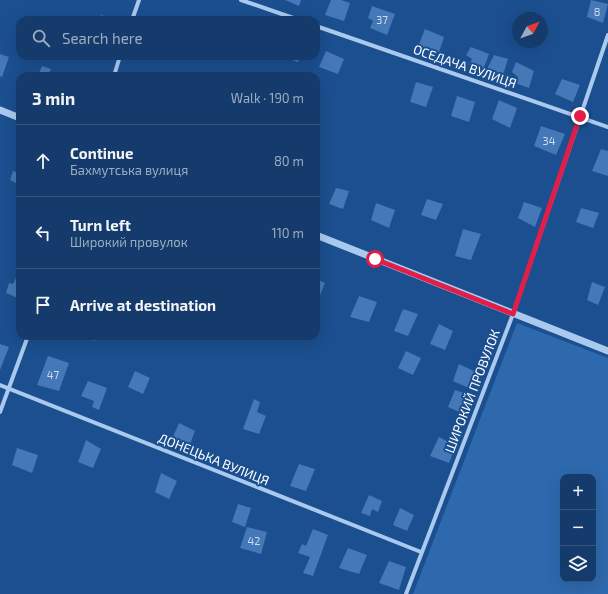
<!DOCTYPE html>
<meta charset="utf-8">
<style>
:root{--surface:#143b6b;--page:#1d4271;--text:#f1f3f6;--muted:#9dadc1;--line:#33557e}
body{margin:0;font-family:"Exo 2",sans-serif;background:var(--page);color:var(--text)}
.controls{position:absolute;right:12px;bottom:12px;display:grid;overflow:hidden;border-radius:8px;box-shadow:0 4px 16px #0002}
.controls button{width:36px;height:36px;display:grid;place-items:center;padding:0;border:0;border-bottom:1px solid var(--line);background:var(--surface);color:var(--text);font:20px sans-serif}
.compass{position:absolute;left:512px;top:12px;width:36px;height:36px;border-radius:50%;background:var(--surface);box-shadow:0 4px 16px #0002;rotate:49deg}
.stop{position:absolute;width:12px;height:12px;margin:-9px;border:3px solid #e11d48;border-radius:50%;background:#fff}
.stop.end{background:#e11d48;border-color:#fff;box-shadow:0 1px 4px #0008}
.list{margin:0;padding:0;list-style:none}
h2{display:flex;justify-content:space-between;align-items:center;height:52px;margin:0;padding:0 16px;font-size:17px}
h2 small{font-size:13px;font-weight:400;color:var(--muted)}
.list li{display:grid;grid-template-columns:26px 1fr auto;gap:12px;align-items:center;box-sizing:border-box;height:72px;padding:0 16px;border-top:1px solid var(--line)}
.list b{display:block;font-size:15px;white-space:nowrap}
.list p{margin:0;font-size:13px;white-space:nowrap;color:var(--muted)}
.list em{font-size:13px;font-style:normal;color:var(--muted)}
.icon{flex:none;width:22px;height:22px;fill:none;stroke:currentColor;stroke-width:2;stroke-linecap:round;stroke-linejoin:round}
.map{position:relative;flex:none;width:608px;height:594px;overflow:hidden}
.search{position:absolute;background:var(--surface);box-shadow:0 4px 16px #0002;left:16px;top:16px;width:304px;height:44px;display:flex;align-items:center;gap:10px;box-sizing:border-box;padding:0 14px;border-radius:12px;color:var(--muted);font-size:15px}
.panel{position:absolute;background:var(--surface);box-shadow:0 4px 16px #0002;left:16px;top:72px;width:304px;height:268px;border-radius:12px}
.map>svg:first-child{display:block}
.green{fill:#2e69ad;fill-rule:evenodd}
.building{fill:#4478b7}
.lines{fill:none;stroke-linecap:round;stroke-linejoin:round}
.minor{stroke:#a9c9ee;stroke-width:4}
.tertiary{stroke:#a9c9ee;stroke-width:7}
.route{stroke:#e11d48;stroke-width:5}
.labels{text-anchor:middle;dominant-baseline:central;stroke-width:4;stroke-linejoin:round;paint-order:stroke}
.number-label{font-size:11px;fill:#d0dded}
.street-label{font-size:13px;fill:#fff;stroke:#1b4f8f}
</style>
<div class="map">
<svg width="608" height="594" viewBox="0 0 608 594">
<rect width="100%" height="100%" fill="#1b4f8f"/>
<path class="green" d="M517,323L608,358V594H413ZM563,477H593V579H563Z"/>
<path class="building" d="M285,0H301L299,6Z
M331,0H341L350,3L344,21L325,15Z
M591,0L608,4L603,23L587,17Z
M372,6L395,14L387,35L370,28L373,21L368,18Z
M101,15L115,20H99Z
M425,29L444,37L438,55L418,47Z
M471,47L489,54L483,70L469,65L472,59L466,55Z
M326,51L344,59L338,74L319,67Z
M0,54L9,57L2,77L0,76Z
M494,55L508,59L503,75L487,69Z
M281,56H300L298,62Z
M516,62L534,71L529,88L515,83L518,77L512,72Z
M42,66L51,69L48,76H38Z
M562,79L580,85L573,102L555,94Z
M416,82L433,87L426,107L410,102Z
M457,96L475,102L469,122L451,116Z
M499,100L517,108L510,128L492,119Z
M541,126L565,134L556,155L534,146Z
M601,149L608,151V176L592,171Z
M20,168V185L10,180L13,171L18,173Z
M336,188L349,191L343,209L329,204Z
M427,199L443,204L436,220L421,215Z
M524,202L542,208L535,227L518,218Z
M376,203L395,210L389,228L371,220Z
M581,208L599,213L593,228L576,222Z
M463,229L481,234L471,260L455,256Z
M18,274L20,275V299L6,293L9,283L13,284Z
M316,279L325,283L318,300L316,299Z
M592,282L605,287L598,305L587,300Z
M359,296L377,302L369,322L350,317Z
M403,309L418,314L408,336L394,331Z
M439,324L453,331L445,350L430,344Z
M81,336H97L95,341Z
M0,344L9,347L0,370Z
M406,351L421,358L413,375L398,368Z
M48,356L69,363L59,391L37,385Z
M459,364L480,374L473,390L453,381Z
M135,371L150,378L143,394L128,387Z
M88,381L107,388L99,410L92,407L94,401L81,396Z
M455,390L476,397L468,416L448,407Z
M254,399L260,402L257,412L266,416L259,434L243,429Z
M179,423L195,431L189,447L172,439Z
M439,437L456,446L449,463L430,456Z
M86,440L101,449L93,468L78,462Z
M17,448L38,455L32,473L12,465Z
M299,464L315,469L306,491L290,486Z
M161,473L177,481L169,499L155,492Z
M369,495L382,501L378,512L372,509L370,516L361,513Z
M238,504L251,508L245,527L232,522Z
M400,508L414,515L407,531L393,525Z
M247,527L267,532L261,554L240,548Z
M313,529L328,535L313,576L303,573L310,557L298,553L302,544L306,546Z
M348,548L367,555L359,574L339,568Z
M389,561L406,567L399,590L379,583Z"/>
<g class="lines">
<path class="minor" d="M241,0L299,20
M132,20L139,0
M316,26L608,127
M114,76L120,56
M0,385L421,552
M0,412L28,336
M406,594L513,314L608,35"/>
<path class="tertiary" d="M0,110L20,118
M316,235L608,351"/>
</g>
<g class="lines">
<path class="route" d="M375,259L513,314L580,116"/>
</g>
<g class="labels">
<g class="number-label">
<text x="597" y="11">8</text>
<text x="382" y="19">37</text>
<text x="549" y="140">34</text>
<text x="53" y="374">47</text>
<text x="254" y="540">42</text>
</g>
<g class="street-label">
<text transform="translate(465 66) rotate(19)">ОСЕДАЧА ВУЛИЦЯ</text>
<text transform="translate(472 391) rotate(-69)">ШИРОКИЙ ПРОВУЛОК</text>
<text transform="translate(214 459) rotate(22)">ДОНЕЦЬКА ВУЛИЦЯ</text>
</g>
</g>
</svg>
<div class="controls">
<button>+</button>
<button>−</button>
<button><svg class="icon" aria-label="layers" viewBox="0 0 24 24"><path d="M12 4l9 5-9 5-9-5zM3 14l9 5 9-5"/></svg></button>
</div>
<svg class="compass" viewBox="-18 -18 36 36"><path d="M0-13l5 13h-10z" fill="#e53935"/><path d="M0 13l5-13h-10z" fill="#9dadc1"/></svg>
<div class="stop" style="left:375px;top:259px"></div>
<div class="stop end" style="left:580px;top:116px"></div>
<div class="search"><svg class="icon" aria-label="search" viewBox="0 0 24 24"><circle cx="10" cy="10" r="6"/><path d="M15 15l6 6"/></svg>Search here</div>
<section class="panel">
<h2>3 min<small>Walk · 190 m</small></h2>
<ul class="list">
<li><svg class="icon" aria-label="ahead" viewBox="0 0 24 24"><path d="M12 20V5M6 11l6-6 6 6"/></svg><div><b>Continue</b><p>Бахмутська вулиця</p></div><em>80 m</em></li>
<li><svg class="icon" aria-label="left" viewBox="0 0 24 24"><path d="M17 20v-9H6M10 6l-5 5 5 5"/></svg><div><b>Turn left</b><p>Широкий провулок</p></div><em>110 m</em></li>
<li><svg class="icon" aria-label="arrive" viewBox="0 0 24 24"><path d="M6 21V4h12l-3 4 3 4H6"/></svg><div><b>Arrive at destination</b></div></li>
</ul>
</section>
</div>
